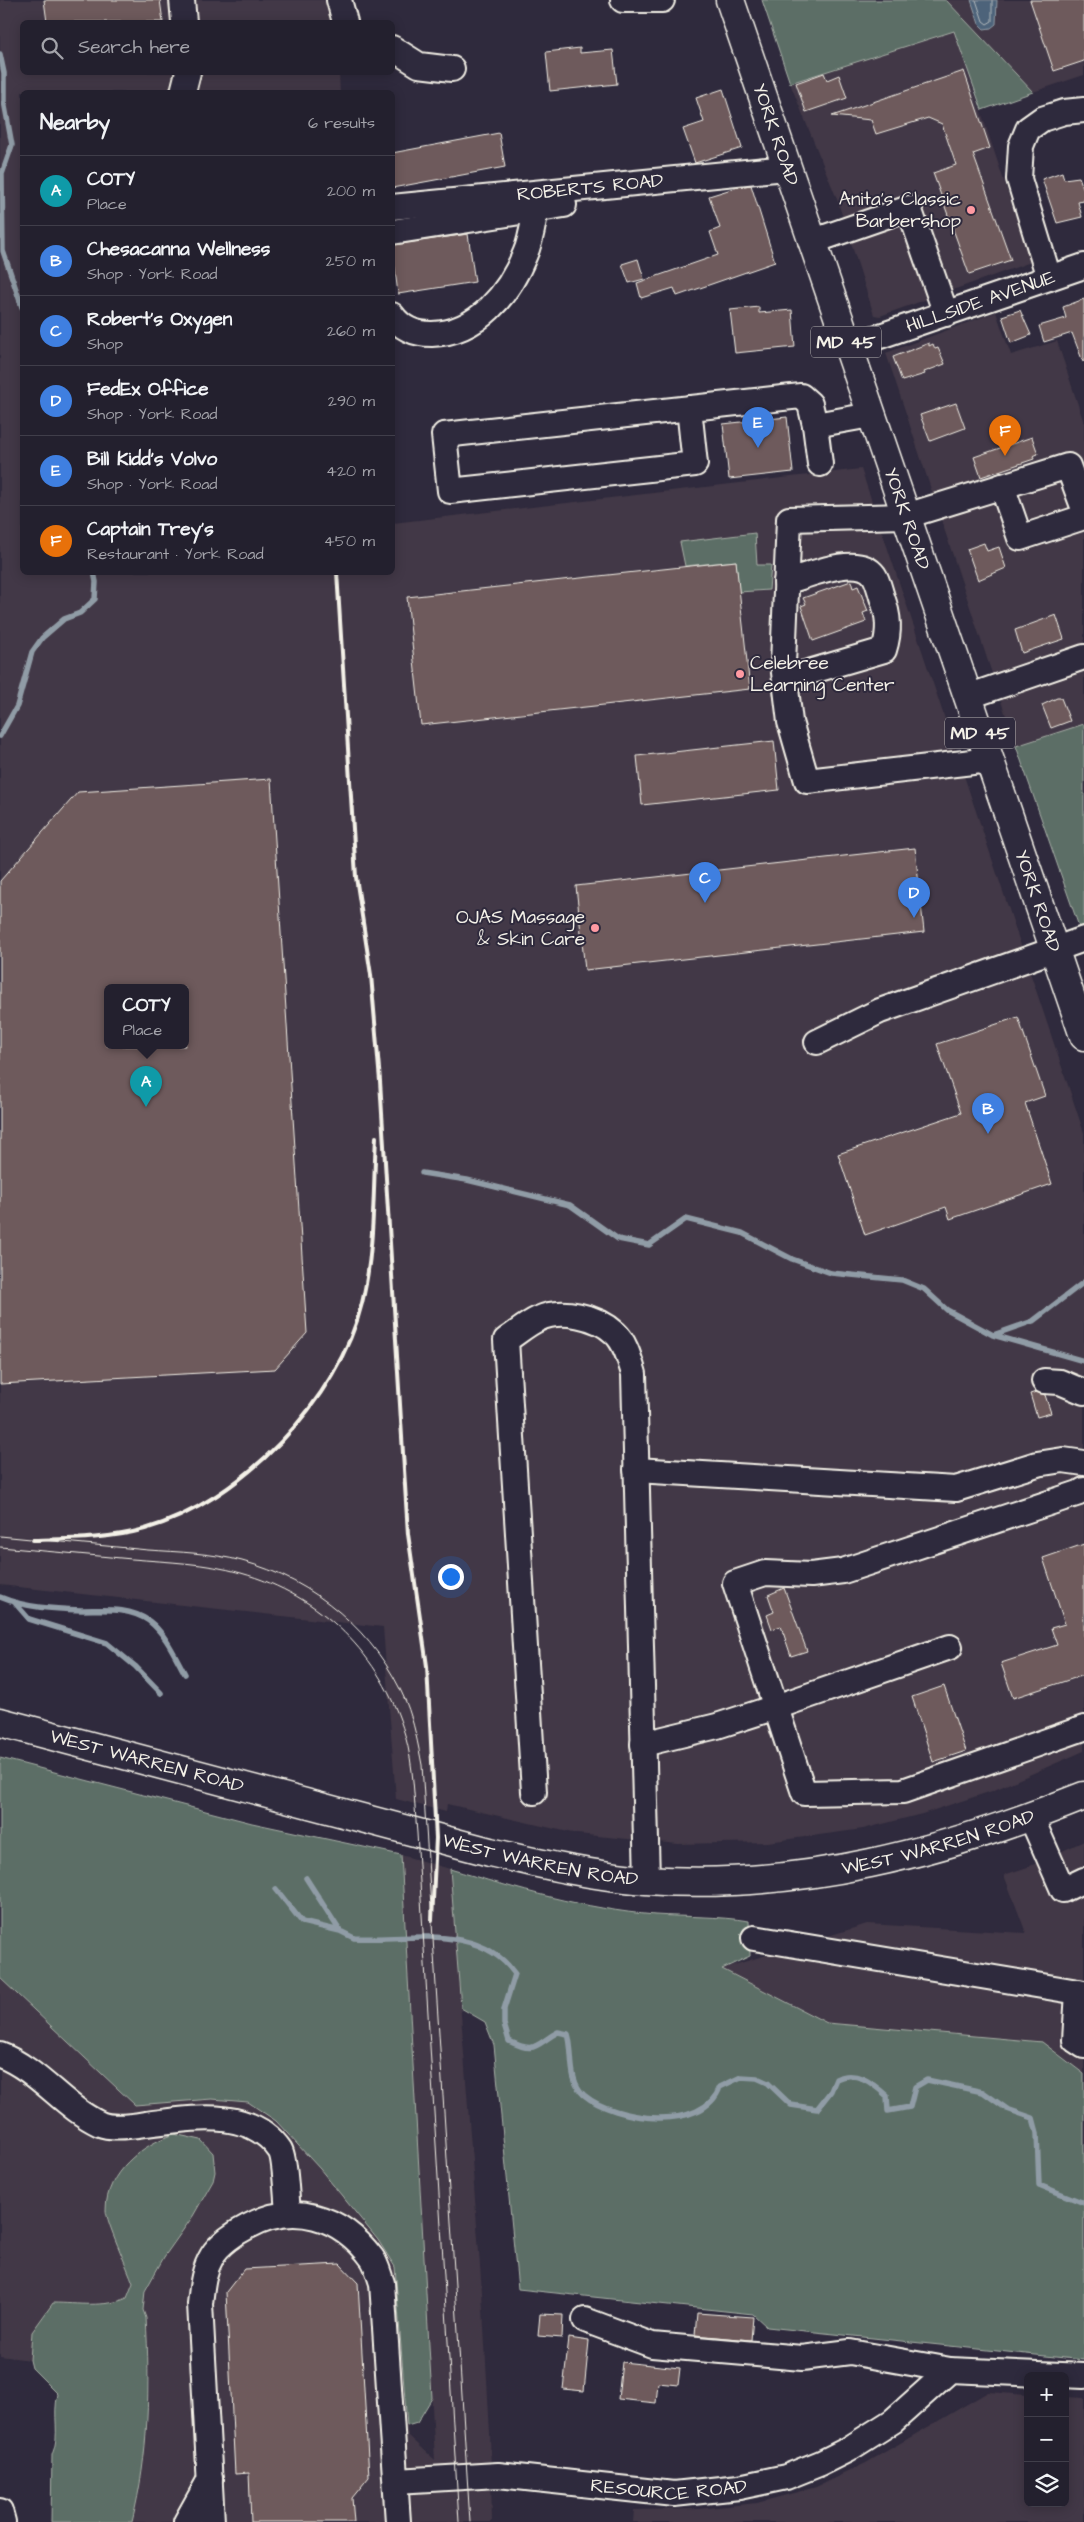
<!DOCTYPE html>
<meta charset="utf-8">
<style>
:root{--surface:#23202e;--page:#2f2d3a;--text:#f1f3f6;--muted:#a3a3aa;--line:#403e4a;--accent:#8bbbb9}
body{margin:0;font-family:"Architects Daughter",sans-serif;background:var(--page);color:var(--text)}
.controls{position:absolute;right:15px;bottom:15px;display:grid;overflow:hidden;border-radius:8px;box-shadow:0 2px 12px #0003}
.controls button{width:45px;height:45px;display:grid;place-items:center;padding:0;border:0;border-bottom:1px solid var(--line);background:var(--surface);color:var(--text);font:25px sans-serif}
.you{position:absolute;left:450px;top:1576px;width:18px;height:18px;margin:-12px;border:4px solid #fff;border-radius:50%;background:#1a73e8;box-shadow:0 0 0 8px #1a73e833}
.badge{display:grid;place-items:center;width:32px;height:32px;border-radius:50%;background:var(--accent);color:#fff;font-size:16px;font-weight:700}
.pin{position:absolute;translate:-50% -41px;filter:drop-shadow(0 1px 2px #0008)}
.pin::after{content:'';position:absolute;top:26px;width:18px;height:15px;background:inherit;clip-path:polygon(0 0,100% 0,50% 100%)}
.popup{position:absolute;left:104px;top:984px;width:85px;height:65px;box-sizing:border-box;display:grid;place-content:center;border-radius:8px;background:var(--surface);filter:drop-shadow(0 1px 4px #0005);font-size:16px;white-space:nowrap;color:var(--muted)}
.popup b{font-size:19px;color:var(--text)}
.popup::after{content:'';position:absolute;left:50%;top:100%;margin-left:-10px;border:10px solid transparent;border-top-color:var(--surface)}
.list{margin:0;padding:0;list-style:none}
h2{display:flex;justify-content:space-between;align-items:center;height:65px;margin:0;padding:0 20px;font-size:21px}
h2 small{font-size:16px;font-weight:400;color:var(--muted)}
.list li{display:grid;grid-template-columns:32px 1fr auto;gap:15px;align-items:center;box-sizing:border-box;height:70px;padding:0 20px;border-top:1px solid var(--line)}
.list b{display:block;font-size:19px;white-space:nowrap}
.list p{margin:0;font-size:16px;white-space:nowrap;color:var(--muted)}
.list em{font-size:16px;font-style:normal;color:var(--muted)}
.icon{flex:none;width:28px;height:28px;fill:none;stroke:currentColor;stroke-width:2;stroke-linecap:round;stroke-linejoin:round}
.map{position:relative;flex:none;width:1084px;height:2522px;overflow:hidden}
.search{position:absolute;background:var(--surface);box-shadow:0 2px 12px #0003;left:20px;top:20px;width:375px;height:55px;display:flex;align-items:center;gap:12px;box-sizing:border-box;padding:0 18px;border-radius:8px;color:var(--muted);font-size:19px}
.panel{position:absolute;background:var(--surface);box-shadow:0 2px 12px #0003;left:20px;top:90px;width:375px;height:485px;border-radius:8px}
.map>svg:first-child{display:block}
.built{fill:#423846;fill-rule:evenodd}
.green{fill:#5b6e66;stroke:#a8b0a7}
.water{fill:#4e647a;stroke:#909ca6}
.lines{fill:none;stroke-linecap:round;stroke-linejoin:round}
.shore{stroke:#b2b9bc;stroke-width:1}
.stream{stroke:#909ca6;stroke-width:5.5}
.building{fill:#6e5a5b;stroke:#f4f1e8;fill-rule:evenodd}
.minor-casing{stroke:#f4f1e8;stroke-width:28}
.major-casing{stroke:#f4f1e8;stroke-width:31}
.minor{stroke:#2f2a3d;stroke-width:24}
.major{stroke:#2f2a3d;stroke-width:28}
.tram{stroke:#f4f1e8;stroke-width:1}
.rail{stroke:#f4f1e8;stroke-width:4}
.poi-dot{fill:#ff9aa2;stroke:#2f2a3d;stroke-width:2}
.labels{text-anchor:middle;dominant-baseline:central;stroke-width:4;stroke-linejoin:round;paint-order:stroke}
.shield{fill:#2f2a3d;stroke:#b9b5b5;stroke-width:1}
.shield-label{font-size:18px;font-weight:bold;fill:#f4f1e8}
.street-label{font-size:19px;fill:#f4f1e8;stroke:#2f2a3d}
.poi-label{font-size:19px;fill:#f4f1e8;stroke:#2f2a3d;text-anchor:end}
</style>
<div class="map">
<svg width="1084" height="2522" viewBox="0 0 1084 2522">
<rect width="100%" height="100%" fill="#2f2a3d"/>
<filter id="ink" filterUnits="userSpaceOnUse"><feTurbulence type="fractalNoise" baseFrequency=".02" numOctaves="2"/><feDisplacementMap in="SourceGraphic" scale="10" xChannelSelector="R" yChannelSelector="G"/><feConvolveMatrix kernelMatrix="1 2 1 2 8 2 1 2 1" color-interpolation-filters="sRGB"/></filter>
<g filter="url(#ink)">
<path class="built" d="M0,0H335L336,22H22V72L339,73L340,92H22V572H392L393,523L861,469L1084,1133V1751L992,1791L922,1814L863,1829L768,1842L678,1844L577,1834L447,1804L446,1812L396,1799L383,1627L0,1585ZM107,988H185V1046H107Z
M946,0H1084V75L1033,92Z
M954,31L1031,262L880,316L874,315L837,199L790,83Z
M996,312L1011,355L1057,341L1084,423V724L1016,746L886,353Z
M1084,1841V2074L1042,2042L827,2023L721,1969L867,1924L1026,1933L1004,1875L1028,1867Z
M401,1855L450,1869L482,2292L490,2433L492,2522H132L138,2497L147,2431L149,2383L146,2318L143,2310L145,2292L164,2257L193,2216L213,2181L106,2211L133,2283L127,2298L118,2302L99,2304L53,2303L32,2332L30,2360L0,2356V1978L135,2105L212,2099L248,2102L276,2121L320,2169L378,2240L395,2267L408,2435L435,2460Z
M988,2392L1028,2395V2503H1065V2397L1084,2398V2522H633L634,2510L698,2509L757,2503L816,2487L866,2463Z"/>
<path class="green" d="M762,0H946L1033,92L982,110L954,31L790,83Z
M755,533L757,565H771L769,590L739,592L736,561L685,566L680,542Z
M1084,724V941L1016,746Z
M0,1758L252,1823L401,1855L432,2398L417,2423L407,2426L395,2267L378,2240L320,2169L276,2121L248,2102L212,2099L135,2105L0,1978Z
M450,1869C517,1889 584,1909 655,1915C686,1917 718,1916 749,1921L750,1956L722,1969L827,2023L1042,2042L1084,2074V2360L767,2327L753,2314L518,2289L494,2045L485,2022L461,2008Z
M174,2134L201,2140L213,2153L215,2172L213,2181L193,2216L164,2257L145,2291L143,2310L146,2318C150,2387 149,2454 132,2522H51L52,2455C61,2434 52,2416 58,2394L32,2368L30,2360L32,2332L53,2303C77,2303 105,2308 127,2298L133,2283C128,2269 106,2221 106,2210C106,2172 142,2145 174,2134Z"/>
<path class="water" d="M971,0H997L996,24L991,28L984,29L979,24Z"/>
<g class="lines">
<path class="shore" d="M976,0L983,21L987,24L992,21V0"/>
<path class="stream" d="M0,54L4,73V101L12,145L2,174L3,251L22,307
M0,736L17,706L32,652L42,638L64,619L80,613L95,599L96,582L94,572
M422,1173L467,1180L570,1205L618,1239L649,1245L686,1219L742,1233L792,1259L831,1273L902,1280L924,1289L947,1310L993,1335L1084,1361
M993,1335L1033,1321L1084,1282
M0,1597C26,1608 54,1609 82,1610C106,1610 128,1607 149,1621C166,1634 175,1656 185,1674
M16,1604L29,1619L107,1643L135,1666L161,1693
M306,1878L340,1931L354,1938C407,1941 479,1922 515,1974L504,2009V2024L509,2041C537,2055 535,2044 558,2032L568,2034C574,2053 567,2080 584,2095C615,2121 704,2133 720,2087L741,2077L757,2078L768,2083L791,2105L817,2109L831,2091L836,2079C856,2069 872,2083 887,2096L888,2111L910,2107L915,2087L927,2080L983,2092L1007,2109L1033,2118L1037,2133L1039,2185L1084,2203
M276,1889L302,1922L340,1931"/>
</g>
<path class="building" d="M44,0H160L163,22H47Z
M1030,0H1084V61L1054,71Z
M580,48V53L613,50L617,84L550,91L546,52Z
M964,71L990,148L973,154L1011,260L969,274L933,173L956,165L942,124L928,118L876,134L871,120L832,116Z
M824,73L827,80L839,75L847,98L806,112L796,83Z
M723,89L742,148L695,163L683,129L704,122L696,98Z
M499,133L505,167L392,188V153Z
M1062,172L1064,179L1079,177L1084,190V201L1078,202L1082,217L1057,223L1042,179Z
M751,185L775,262L677,296L674,288L641,298L637,283L718,255L710,232L720,228L709,196L738,187Z
M468,234L475,282L398,294L392,245Z
M638,259L644,279L629,283L622,264Z
M1084,299V361L1083,362L1072,333L1044,342L1039,326L1066,318L1063,307Z
M759,307V313L792,310L795,347L735,353L730,310Z
M1020,310L1031,335L1011,343L1002,316Z
M929,343V346L933,344L935,349L938,348L945,364L924,372L925,374L902,381L893,357Z
M956,403L965,428L930,441L920,415Z
M787,417L793,472L729,479L723,424Z
M1032,437L1038,454L1033,456L1034,459L981,477L974,457Z
M984,543L987,551L999,547L1006,568L978,580L967,549Z
M736,561L750,689L421,725L407,597Z
M851,581L853,588L858,586L868,611L863,613L866,622L813,641L801,606L806,604L803,598Z
M1056,615L1064,639L1022,653L1015,630Z
M1057,698H1061L1070,721L1051,728L1042,705Z
M774,741L779,790L642,805L637,756Z
M271,779L307,1333L275,1369L0,1384V881L78,792ZM107,988H185V1046H107Z
M915,848L924,932L585,970L576,886Z
M1018,1017L1045,1096L1025,1103L1052,1184L950,1219L946,1207L865,1235L838,1154L961,1113L937,1044Z
M1036,1392L1045,1395L1051,1413L1037,1417L1030,1394Z
M1084,1544V1675L1013,1698L1001,1663L1057,1645L1051,1628L1065,1624L1043,1558Z
M784,1588L807,1651L791,1656L781,1626L772,1629L767,1615L774,1612L768,1595Z
M944,1686L966,1751L933,1762L912,1697Z
M340,2264L358,2283L369,2477L352,2498L354,2522H251L249,2473L235,2474L226,2292L244,2269Z
M697,2313L753,2317L751,2340L695,2335Z
M540,2314L563,2315L562,2338L538,2336Z
M569,2338L589,2341L584,2391L563,2389Z
M622,2362L680,2368L678,2385L658,2383L656,2403L618,2399Z"/>
<g class="lines">
<g class="minor-casing">
<g id="minor">
<path d="M182,0L184,22"/>
<path d="M339,0L345,22"/>
<path d="M623,0H662"/>
<path d="M392,48L419,65L452,69"/>
<path d="M183,92L188,72"/>
<path id="s1" d="M392,207L786,168"/>
<path d="M392,232L564,205"/>
<path d="M811,242L909,208L946,314"/>
<path d="M1049,278L1019,179L1021,146L1028,129L1042,119L1064,112L1084,110"/>
<path d="M392,315C402,329 415,334 432,334C477,333 509,294 525,254C531,241 533,224 536,209"/>
<path id="s2" d="M848,347L1084,266"/>
<path d="M689,408L695,464L450,491L444,435L801,396L810,404L815,425L871,415"/>
<path d="M815,425L820,464"/>
<path d="M1002,486L1020,538L1084,517"/>
<path d="M785,679L884,650C890,631 889,616 882,597C880,591 878,581 874,575C858,553 806,576 786,582"/>
<path d="M967,697L1084,657"/>
<path d="M990,760L807,781L790,722L783,664L789,519L906,516L1068,466L1084,509"/>
<path d="M817,1042L880,1011L1084,939"/>
<path d="M1044,1381L1060,1382L1084,1392"/>
<path d="M636,1470L956,1489L1037,1464L1063,1460L1084,1463"/>
<path d="M1084,1490L1079,1493L843,1571L811,1575L765,1573L735,1583L804,1793L903,1791L1084,1728"/>
<path d="M643,1744L717,1726L776,1707L950,1647"/>
<path d="M534,1792L506,1340C517,1333 527,1324 538,1319C561,1308 597,1316 615,1333C626,1343 630,1361 634,1374L647,1880"/>
<path d="M1031,1817L1063,1890L1084,1880"/>
<path d="M754,1938L1078,1992"/>
<path d="M1084,1993L1078,1992L1075,2040L1084,2046"/>
<path d="M0,2055C38,2069 63,2107 100,2124C112,2129 133,2126 145,2124C190,2119 250,2106 280,2150C285,2158 287,2202 288,2214"/>
<path d="M585,2320L652,2345L802,2358L850,2352L950,2370L1084,2376"/>
<path id="s3" d="M396,2481L498,2475L674,2494L739,2487L786,2477L821,2463L847,2450L893,2421L950,2370"/>
<path d="M0,2511L3,2522"/>
<path d="M186,2522L210,2479"/>
<path d="M212,2522L200,2304C202,2287 203,2271 212,2256C219,2244 235,2233 247,2227C294,2201 341,2216 372,2258C377,2265 379,2275 382,2283L398,2522"/>
</g>
</g>
<g class="major-casing">
<g id="major">
<path id="s4" d="M730,0L1084,1036"/>
<path id="s5" d="M0,1722L490,1852C541,1864 593,1876 646,1880C799,1891 944,1852 1084,1796"/>
</g>
</g>
<use href="#minor" class="minor"/>
<use href="#major" class="major"/>
<path class="tram" d="M0,1536C49,1541 98,1545 148,1550C179,1552 212,1553 242,1561C314,1580 377,1633 406,1702C414,1722 418,1744 422,1765L470,2522
M0,1547C44,1551 88,1555 132,1559C168,1562 206,1563 241,1573C320,1595 382,1655 405,1735C414,1766 414,1801 417,1833L459,2522"/>
<path class="rail" d="M337,572L356,877L371,975L380,1081L408,1534L427,1666L436,1838L432,1920
M33,1540C71,1539 109,1539 145,1529C241,1502 339,1399 362,1303C375,1249 373,1192 376,1137"/>
</g>
</g>
<g class="poi-dot">
<circle cx="971" cy="210" r="5"/>
<circle cx="740" cy="674" r="5"/>
<circle cx="595" cy="928" r="5"/>
</g>
<g class="labels">
<g class="shield">
<rect x="811" y="326.5" width="70" height="31" rx="4"/>
<rect x="945" y="717.5" width="70" height="31" rx="4"/>
</g>
<g class="shield-label">
<text x="846" y="342">MD 45</text>
<text x="980" y="733">MD 45</text>
</g>
<g class="street-label">
<text stroke="none"><textPath href="#s4" startOffset="142">YORK ROAD</textPath></text>
<text stroke="none"><textPath href="#s1" startOffset="199">ROBERTS ROAD</textPath></text>
<text stroke="none"><textPath href="#s2" startOffset="140">HILLSIDE AVENUE</textPath></text>
<text stroke="none"><textPath href="#s4" startOffset="548">YORK ROAD</textPath></text>
<text stroke="none"><textPath href="#s4" startOffset="952">YORK ROAD</textPath></text>
<text stroke="none"><textPath href="#s5" startOffset="152">WEST WARREN ROAD</textPath></text>
<text stroke="none"><textPath href="#s5" startOffset="962">WEST WARREN ROAD</textPath></text>
<text stroke="none"><textPath href="#s5" startOffset="558">WEST WARREN ROAD</textPath></text>
<text stroke="none"><textPath href="#s3" startOffset="274">RESOURCE ROAD</textPath></text>
</g>
<g class="poi-label">
<text x="961" y="199">Anita's Classic<tspan x="961" dy="22">Barbershop</tspan></text>
<text x="750" y="663" text-anchor="start">Celebree<tspan x="750" dy="22">Learning Center</tspan></text>
<text x="585" y="917">OJAS Massage<tspan x="585" dy="22">&amp; Skin Care</tspan></text>
</g>
</g>
</svg>
<div class="controls">
<button>+</button>
<button>−</button>
<button><svg class="icon" aria-label="layers" viewBox="0 0 24 24"><path d="M12 4l9 5-9 5-9-5zM3 14l9 5 9-5"/></svg></button>
</div>
<div class="you"></div>
<div class="pin badge" style="left:146px;top:1107px;background:#0f9aa8">A</div>
<div class="popup"><b>COTY</b>Place</div>
<div class="pin badge" style="left:988px;top:1134px;background:#3f7fe0">B</div>
<div class="pin badge" style="left:705px;top:903px;background:#3f7fe0">C</div>
<div class="pin badge" style="left:914px;top:918px;background:#3f7fe0">D</div>
<div class="pin badge" style="left:758px;top:448px;background:#3f7fe0">E</div>
<div class="pin badge" style="left:1005px;top:456px;background:#e8710a">F</div>
<div class="search"><svg class="icon" aria-label="search" viewBox="0 0 24 24"><circle cx="10" cy="10" r="6"/><path d="M15 15l6 6"/></svg>Search here</div>
<section class="panel">
<h2>Nearby<small>6 results</small></h2>
<ul class="list">
<li><span class="badge" style="background:#0f9aa8">A</span><div><b>COTY</b><p>Place</p></div><em>200 m</em></li>
<li><span class="badge" style="background:#3f7fe0">B</span><div><b>Chesacanna Wellness</b><p>Shop · York Road</p></div><em>250 m</em></li>
<li><span class="badge" style="background:#3f7fe0">C</span><div><b>Robert's Oxygen</b><p>Shop</p></div><em>260 m</em></li>
<li><span class="badge" style="background:#3f7fe0">D</span><div><b>FedEx Office</b><p>Shop · York Road</p></div><em>290 m</em></li>
<li><span class="badge" style="background:#3f7fe0">E</span><div><b>Bill Kidd's Volvo</b><p>Shop · York Road</p></div><em>420 m</em></li>
<li><span class="badge" style="background:#e8710a">F</span><div><b>Captain Trey's</b><p>Restaurant · York Road</p></div><em>450 m</em></li>
</ul>
</section>
</div>
